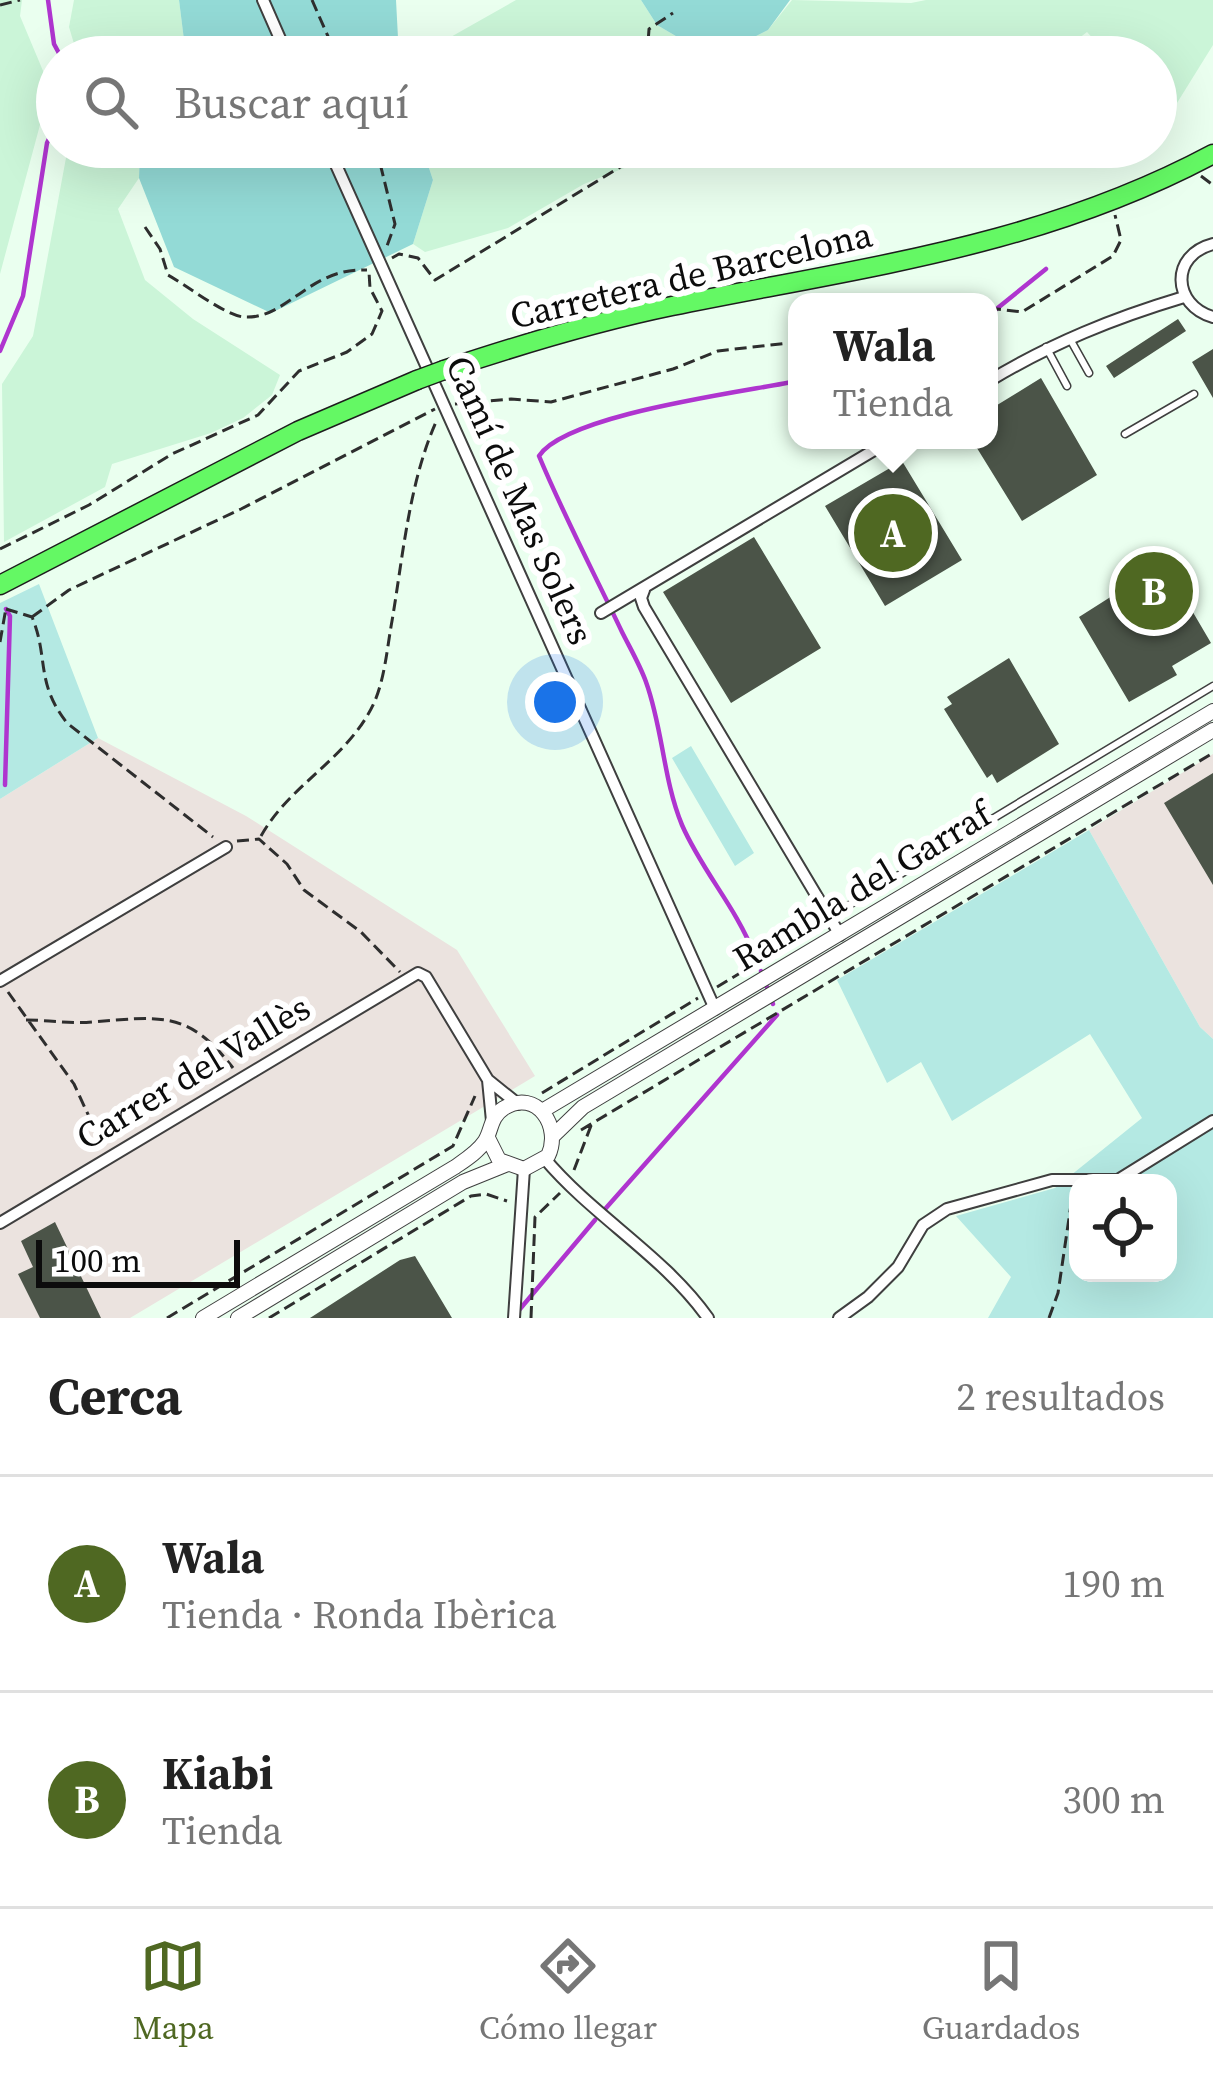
<!DOCTYPE html>
<html lang="es">
<meta charset="utf-8">
<style>
:root{--surface:#fff;--page:#f6f6f6;--text:#222;--muted:#767676;--line:#e0e0e0;--accent:#4f6822}
body{margin:0;font-family:"Source Serif 4",serif;background:var(--page);color:var(--text)}
.controls{position:absolute;right:36px;bottom:36px;display:grid;overflow:hidden;border-radius:24px;box-shadow:0 12px 48px #0002}
.controls button{width:108px;height:108px;display:grid;place-items:center;padding:0;border:0;border-bottom:3px solid var(--line);background:var(--surface);color:var(--text);font:60px sans-serif}
.scale{position:absolute;left:36px;bottom:30px;width:204px;box-sizing:border-box;padding-left:12px;border:6px solid #0c0c0c;border-top:0;font-size:33px;line-height:42px;white-space:nowrap;color:#0c0c0c;-webkit-text-stroke:9px #fff;paint-order:stroke}
.you{position:absolute;left:555px;top:702px;width:42px;height:42px;margin:-30px;border:9px solid #fff;border-radius:50%;background:#1a73e8;box-shadow:0 0 0 18px #1a73e833}
.badge{display:grid;place-items:center;width:78px;height:78px;border-radius:50%;background:var(--accent);color:#fff;font-size:39px;font-weight:700}
.pin{position:absolute;translate:-50% -50%;border:6px solid #fff;box-shadow:0 3px 12px #0006}
.popup{position:absolute;left:788px;top:293px;width:210px;height:156px;box-sizing:border-box;display:grid;place-content:center;border-radius:24px;background:var(--surface);filter:drop-shadow(0 3px 9px #0005);font-size:39px;white-space:nowrap;color:var(--muted)}
.popup b{font-size:45px;color:var(--text)}
.popup::after{content:'';position:absolute;left:50%;top:100%;margin-left:-24px;border:24px solid transparent;border-top-color:var(--surface)}
.list{margin:0;padding:0;list-style:none}
h2{display:flex;justify-content:space-between;align-items:center;height:156px;margin:0;padding:0 48px;font-size:51px}
h2 small{font-size:39px;font-weight:400;color:var(--muted)}
.list li{display:grid;grid-template-columns:78px 1fr auto;gap:36px;align-items:center;box-sizing:border-box;height:216px;padding:0 48px;border-top:3px solid var(--line)}
.list b{display:block;font-size:45px;white-space:nowrap}
.list p{margin:0;font-size:39px;white-space:nowrap;color:var(--muted)}
.list em{font-size:39px;font-style:normal;color:var(--muted)}
.icon{flex:none;width:66px;height:66px;fill:none;stroke:currentColor;stroke-width:2;stroke-linecap:round;stroke-linejoin:round}
.map{position:relative;flex:none;width:1213px;height:1318px;overflow:hidden}
.search{position:absolute;background:var(--surface);box-shadow:0 12px 48px #0002;left:36px;right:36px;top:36px;height:132px;display:flex;align-items:center;gap:30px;box-sizing:border-box;padding:0 42px;border-radius:66px;color:var(--muted);font-size:45px}
.sheet{height:588px;background:var(--surface)}
nav{display:flex;justify-content:space-around;align-items:center;box-sizing:border-box;height:168px;border-top:3px solid var(--line);background:var(--surface);font-size:33px;color:var(--muted)}
nav a{display:grid;justify-items:center;gap:6px}
nav .on{color:var(--accent)}
.map>svg:first-child{display:block}
.industrial{fill:#ebe3df}
.farmland{fill:#cbf5d8}
.green{fill:#b4e9e3;fill-rule:evenodd}
.forest{fill:#93dad6}
.lines{fill:none;stroke-linecap:round;stroke-linejoin:round}
.stream{stroke:#af35cf;stroke-width:4.5}
.building{fill:#4b5448}
.service-casing{stroke:#3f3f3f;stroke-width:9}
.minor-casing{stroke:#3f3f3f;stroke-width:14}
.tertiary-casing{stroke:#3f3f3f;stroke-width:16}
.trunk-casing{stroke:#1d1d1d;stroke-width:21}
.path{stroke:#2e2e2e;stroke-width:3;stroke-dasharray:12 6;stroke-linecap:butt}
.service{stroke:#fff;stroke-width:6}
.minor{stroke:#fff;stroke-width:10}
.tertiary{stroke:#fff;stroke-width:14}
.trunk{stroke:#64f864;stroke-width:18}
.trunk-bridge-casing{stroke:#1d1d1d;stroke-width:21;stroke-linecap:butt}
.trunk-bridge{stroke:#64f864;stroke-width:18}
.labels{text-anchor:middle;dominant-baseline:central;stroke-width:12;stroke-linejoin:round;paint-order:stroke}
.street-label{font-size:36px;fill:#0c0c0c;stroke:#fff}
</style>
<div class="map">
<svg width="1213" height="1318" viewBox="0 0 1213 1318">
<rect width="100%" height="100%" fill="#eaffef"/>
<path class="industrial" d="M98,738L246,816L457,950L535,1076L130,1318H0V799Z
M1213,754V1039L1200,1027L1089,830Z"/>
<path class="farmland" d="M0,0H22L20,16L46,78L48,95L0,274Z
M74,0H179L184,40L180,57H78L69,27Z
M516,0H641L657,25L686,42L727,51L768,30L792,0L911,3L926,0H1213V45L1177,103L1156,104V57H1110L1087,32L1078,39L1087,57H423L433,47Z
M68,147H140L139,178L118,209L145,280L193,319L280,375L272,395L243,418L211,433L112,464L105,487L4,542L2,384L33,336Z
M422,147H677L584,184L508,228L425,252L413,244L433,180Z"/>
<path class="green" d="M39,584L98,738L0,799V603Z
M691,746L754,853L735,866L672,758Z
M1089,830L1200,1027L1213,1039V1318H988L1011,1277L956,1216L1055,1188L1142,1118L1090,1034L952,1121L921,1062L887,1083L837,980ZM1078,1183H1168V1273H1078Z"/>
<path class="forest" d="M179,0H396L399,57H180L184,40Z
M641,0H790L768,30L727,51L686,42L657,25Z
M140,147H422L433,180L413,244L271,313L174,267L139,178Z"/>
<g class="lines">
<path class="stream" d="M48,0L54,44L61,57
M989,315L1046,269
M0,351L23,296L47,143L57,122
M5,785L10,616L6,609
M754,954C736,907 702,871 682,825C663,779 663,729 646,682C640,665 630,648 622,632C594,573 564,516 539,456C566,414 744,392 797,381
M761,971L773,1004
M606,1208L777,1015
M520,1309L595,1220"/>
</g>
<path class="building" d="M1178,319L1186,331L1114,378L1106,366Z
M1213,349V398L1192,362Z
M1041,378L1097,475L1022,521L972,440H989V410Z
M902,461L962,560L885,606L825,506Z
M754,537L821,648L731,703L663,592Z
M1164,563L1211,643L1172,666L1177,675L1129,702L1079,617Z
M1009,658L1059,744L997,783L992,774L987,778L944,709L952,704L947,697Z
M1213,773V885L1164,803Z
M55,1222L101,1318H40L18,1274L33,1267L21,1241Z
M415,1256L452,1318H310L400,1260Z"/>
<g class="lines">
<g class="service-casing">
<path id="service" d="M1070,339L1089,373
M1046,347L1067,386
M1125,434L1194,394
M831,916L1213,686"/>
</g>
<g class="minor-casing">
<path id="minor" d="M263,0L288,57
M328,147L715,1009
M1213,244C1170,255 1172,305 1213,317
M989,381C1052,343 1114,318 1184,297
M644,590L641,598L644,607L840,935
M601,613L891,440
M0,981L226,847
M488,1080L492,1121
M545,1159C594,1217 664,1256 708,1318
M0,1223L418,973L426,977L488,1080L518,1104
M514,1318L524,1169
M839,1318L868,1297L898,1267L923,1225L947,1209L1052,1180H1118L1213,1121"/>
</g>
<g class="tertiary-casing">
<path id="tertiary" d="M542,1111L1213,711
M554,1135L583,1107L1213,730
M203,1318L455,1167C465,1160 478,1152 485,1141C492,1130 490,1117 504,1108C537,1088 562,1127 548,1156L524,1169L499,1160L488,1138
M238,1318L463,1182L505,1165"/>
</g>
<g class="trunk-casing">
<path id="trunk" d="M444,370C519,345 594,322 672,306C862,267 1039,247 1213,154
M0,585L298,431L417,380"/>
</g>
<path class="path" d="M312,0L337,57
M0,5L20,0
M647,57L649,29L673,13
M376,147L395,224L387,246
M1201,176L1213,185
M145,227L160,249L168,275C186,285 226,316 244,317C287,320 309,267 367,270
M392,258L399,254L418,258L435,280L640,155L641,147
M989,308L1022,312L1113,256L1121,240L1115,215
M455,404L511,399L551,402L673,369L718,351L797,342
M0,549L89,505L172,454L258,415L299,371L347,352L372,334L382,311L370,288L369,272
M6,609L32,617C49,658 35,682 67,723L213,837
M32,617L69,590L241,509L435,409
M0,642L6,608
M261,836C290,784 348,759 374,703C385,678 387,648 392,621C403,556 409,483 436,422
M237,841L259,839L287,864L304,890L361,932L400,972
M717,987L783,947L816,916
M8,992L74,1084L103,1147
M26,1020C48,1020 71,1024 92,1022C159,1017 188,1009 233,1068
M542,1093L698,998
M581,1130L1213,753
M574,1170L592,1123
M167,1318L453,1146L475,1096
M269,1318L471,1196L486,1194L507,1201
M531,1318L535,1217L560,1193
M1049,1318L1058,1293L1073,1191"/>
<use href="#service" class="service"/>
<use href="#minor" class="minor"/>
<use href="#tertiary" class="tertiary"/>
<use href="#trunk" class="trunk"/>
<g class="trunk-bridge-casing">
<path id="trunk-bridge" d="M417,380L444,370"/>
</g>
<use href="#trunk-bridge" class="trunk-bridge"/>
</g>
<g class="labels">
<g class="street-label">
<text transform="translate(691 275) rotate(-13)">Carretera de Barcelona</text>
<text transform="translate(520 500) rotate(66)">Camí de Mas Solers</text>
<text transform="translate(862 886) rotate(-31)">Rambla del Garraf</text>
<text transform="translate(193 1072) rotate(-31)">Carrer del Vallès</text>
</g>
</g>
</svg>
<div class="controls">
<button><svg class="icon" aria-label="locate" viewBox="0 0 24 24"><circle cx="12" cy="12" r="6"/><path d="M12 2v4M12 18v4M2 12h4M18 12h4"/></svg></button>
</div>
<div class="scale">100 m</div>
<div class="you"></div>
<div class="pin badge" style="left:893px;top:533px">A</div>
<div class="popup"><b>Wala</b>Tienda</div>
<div class="pin badge" style="left:1154px;top:591px">B</div>
<div class="search"><svg class="icon" aria-label="search" viewBox="0 0 24 24"><circle cx="10" cy="10" r="6"/><path d="M15 15l6 6"/></svg>Buscar aquí</div>
</div>
<section class="sheet">
<h2>Cerca<small>2 resultados</small></h2>
<ul class="list">
<li><span class="badge">A</span><div><b>Wala</b><p>Tienda · Ronda Ibèrica</p></div><em>190 m</em></li>
<li><span class="badge">B</span><div><b>Kiabi</b><p>Tienda</p></div><em>300 m</em></li>
</ul>
</section>
<nav>
<a class="on"><svg class="icon" aria-label="map" viewBox="0 0 24 24"><path d="M3 6l6-2 6 2 6-2v14l-6 2-6-2-6 2zM9 4v14M15 6v14"/></svg>Mapa</a>
<a><svg class="icon" aria-label="directions" viewBox="0 0 24 24"><path d="M12 3l9 9-9 9-9-9zM9 14v-3h6M13 9l2 2-2 2"/></svg>Cómo llegar</a>
<a><svg class="icon" aria-label="saved" viewBox="0 0 24 24"><path d="M7 4h10v16l-5-4-5 4z"/></svg>Guardados</a>
</nav>
